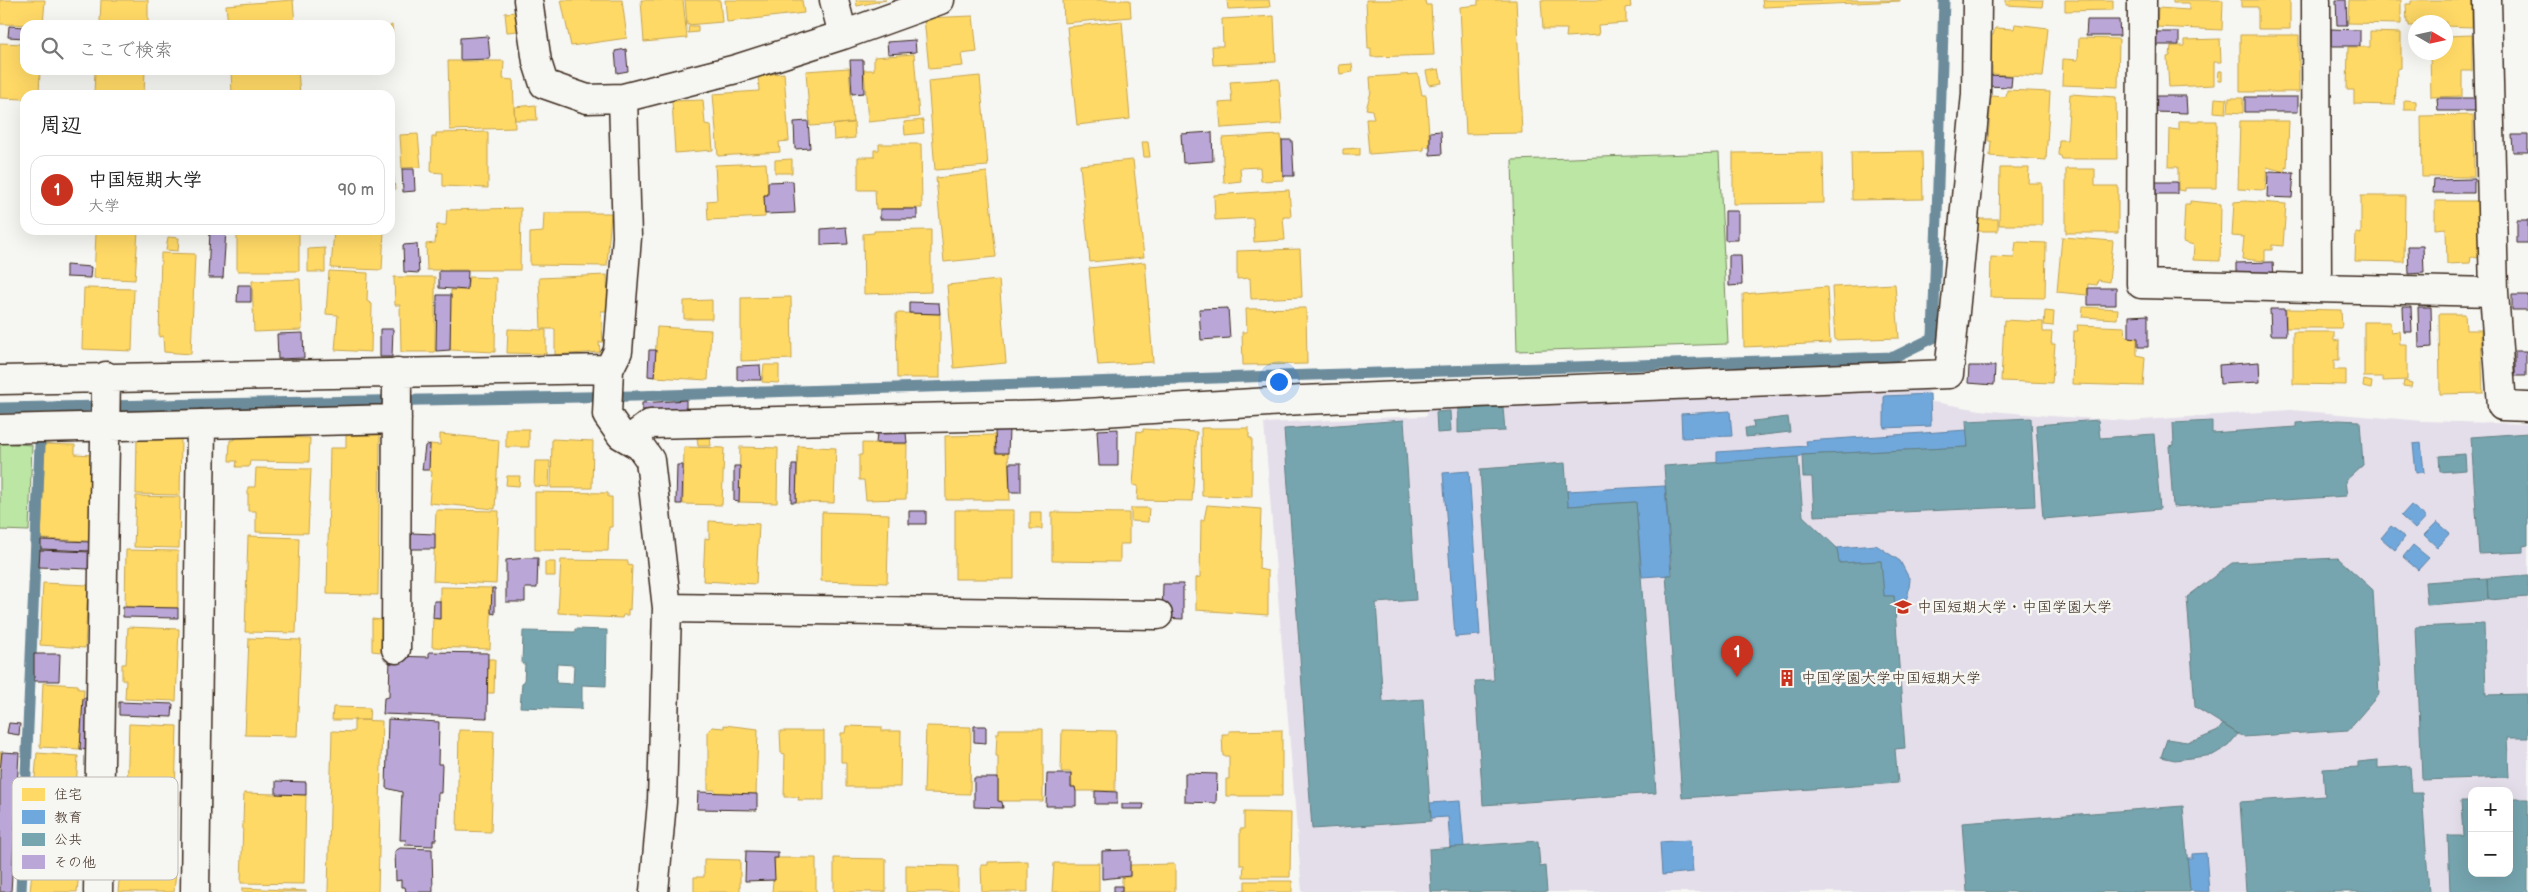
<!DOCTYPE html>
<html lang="ja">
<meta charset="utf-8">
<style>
:root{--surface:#fff;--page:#f2f2f2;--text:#222;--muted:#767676;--line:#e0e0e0;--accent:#c8321e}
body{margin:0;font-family:"Balsamiq Sans","Klee One",sans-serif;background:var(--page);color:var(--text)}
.controls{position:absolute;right:15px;bottom:15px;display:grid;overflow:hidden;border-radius:10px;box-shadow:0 5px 20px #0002}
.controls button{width:45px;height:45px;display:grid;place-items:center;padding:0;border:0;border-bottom:1px solid var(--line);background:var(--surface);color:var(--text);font:25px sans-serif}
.compass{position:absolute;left:2408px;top:15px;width:45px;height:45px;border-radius:50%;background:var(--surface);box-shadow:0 5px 20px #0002;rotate:99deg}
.you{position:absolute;left:1278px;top:381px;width:18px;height:18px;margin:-12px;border:4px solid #fff;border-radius:50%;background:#1a73e8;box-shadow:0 0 0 8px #1a73e833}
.badge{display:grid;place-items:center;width:32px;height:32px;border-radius:50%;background:var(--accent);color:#fff;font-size:16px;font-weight:700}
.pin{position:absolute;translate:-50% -41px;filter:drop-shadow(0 1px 2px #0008)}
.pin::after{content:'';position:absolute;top:26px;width:18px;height:15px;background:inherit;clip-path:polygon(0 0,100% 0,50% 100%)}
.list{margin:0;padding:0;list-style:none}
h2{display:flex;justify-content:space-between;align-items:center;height:65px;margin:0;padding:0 20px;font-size:21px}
h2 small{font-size:16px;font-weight:400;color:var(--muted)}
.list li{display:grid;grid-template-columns:32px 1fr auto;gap:15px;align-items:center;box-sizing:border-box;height:70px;margin:0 10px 10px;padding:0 10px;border:1px solid var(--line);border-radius:15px}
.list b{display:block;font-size:19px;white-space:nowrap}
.list p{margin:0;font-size:16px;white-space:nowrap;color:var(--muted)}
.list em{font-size:16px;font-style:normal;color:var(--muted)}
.icon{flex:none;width:28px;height:28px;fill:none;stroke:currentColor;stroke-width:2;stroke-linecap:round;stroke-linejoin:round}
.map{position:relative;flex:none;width:2528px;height:892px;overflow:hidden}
.search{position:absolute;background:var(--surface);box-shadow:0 5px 20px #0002;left:20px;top:20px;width:375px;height:55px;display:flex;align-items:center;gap:12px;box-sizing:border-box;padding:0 18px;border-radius:15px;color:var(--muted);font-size:19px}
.panel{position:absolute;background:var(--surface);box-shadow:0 5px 20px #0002;left:20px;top:90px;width:375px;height:145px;border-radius:15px}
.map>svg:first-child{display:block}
.built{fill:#e4deea;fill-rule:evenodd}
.green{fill:#bbe6a4;stroke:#7b8861}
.homes{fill:#ffd966;stroke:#c4a450}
.schools{fill:#6fa8dc;stroke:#5f82a3}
.public{fill:#76a5af;stroke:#648084;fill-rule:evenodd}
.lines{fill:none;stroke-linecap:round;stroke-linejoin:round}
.stream{stroke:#6c8b9b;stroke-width:11}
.building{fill:#baa7d7;stroke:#3b2a1e}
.minor-casing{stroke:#3b2a1e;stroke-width:31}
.minor{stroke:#f6f6f2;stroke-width:28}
.labels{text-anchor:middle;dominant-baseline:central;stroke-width:5;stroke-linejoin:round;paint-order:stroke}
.poi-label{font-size:15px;fill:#3b2a1e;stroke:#f6f6f2;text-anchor:start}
.key{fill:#f6f6f2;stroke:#beb9b2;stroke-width:1}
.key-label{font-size:14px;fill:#3b2a1e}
</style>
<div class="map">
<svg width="2528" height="892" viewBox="0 0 2528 892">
<rect width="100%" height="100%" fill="#f6f6f2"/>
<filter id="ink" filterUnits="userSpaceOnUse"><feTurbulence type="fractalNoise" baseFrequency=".02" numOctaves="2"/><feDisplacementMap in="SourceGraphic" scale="10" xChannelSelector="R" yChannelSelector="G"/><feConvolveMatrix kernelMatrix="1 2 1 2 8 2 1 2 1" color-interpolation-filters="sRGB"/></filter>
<g filter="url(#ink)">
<path class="built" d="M1929,385L1928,401L1980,410L2050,416L2129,421L2291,410L2423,421L2528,424V892H1302L1264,423L1427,416L1428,406ZM2472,791H2509V873H2472Z"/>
<path class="green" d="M1719,153L1728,344L1517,351L1512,160Z
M0,443L32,445L29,531L0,530Z"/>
<path class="homes" d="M0,0H45L43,25L0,24Z
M101,0H148V25L100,23Z
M293,0L295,25H228L226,5Z
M561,0H622L627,38L571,46Z
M641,0H683L687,38L644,42Z
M685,0H720L722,22L687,25Z
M725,0H802L804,13L727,22Z
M856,0H886L857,6Z
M1063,0H1130L1131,17L1064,23Z
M1227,0H1269L1270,7L1228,9Z
M1366,0H1425L1426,5H1431L1434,55L1371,57V48H1368Z
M1478,0H1516L1522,133L1466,134L1460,7L1478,5Z
M1541,0H1630L1631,7L1626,8V23L1598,25L1599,35L1566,37L1567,29H1543Z
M1762,0H1900V1L1763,7Z
M2006,0H2043L2042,7L2006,5Z
M2065,0H2113V10L2065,11Z
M2173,0H2223L2222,30L2157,27L2158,8L2189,10V3H2173Z
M2241,0H2290V29H2258V7H2241Z
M2349,0H2401V24L2348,23Z
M2411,0H2472V27L2446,26V22H2416V26H2409V23H2407L2406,4H2411Z
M516,12L518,31L507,32L505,13Z
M973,16L977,52L961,54L963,66L929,69L924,18Z
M1274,16L1276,62L1213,65L1212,46H1223L1222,19Z
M1122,21L1130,119L1077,125L1067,27Z
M2015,24L2048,28L2043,77L1992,74V66L1985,65L1988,36L1993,35L1995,28L2014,29Z
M392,25L393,36L390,37V26Z
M689,26H698V32L688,33Z
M2370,32L2401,33V68L2397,69L2395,105L2354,104V90H2347L2348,47H2370Z
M2240,35H2299V92H2240Z
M2472,35V71H2462V96L2431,97L2430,52H2446V36Z
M2079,38L2119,39L2118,87L2062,85L2063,59L2078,60Z
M2220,39L2221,62H2214V85L2169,87L2167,57L2170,56L2171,46H2184V40Z
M0,43L25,44V70H40L39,95H25V99L0,98Z
M914,54L919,117L868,122L864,70H874V57Z
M448,61H504L503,79L513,80L515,128L450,130Z
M1352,64L1353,72L1340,74L1339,65Z
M849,68L853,123L810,126L806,71Z
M1439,69L1442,83L1429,85L1426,71Z
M95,70H145L144,95H94Z
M231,70H298L300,95H232Z
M2219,71H2222V81H2218Z
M784,73L789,141L779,142L780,152L718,156L713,94L759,91L758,75Z
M1418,74L1422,95H1426L1430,146L1424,147V150L1369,154L1366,119H1374L1372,110L1366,109L1371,92L1370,77Z
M980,76L988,166L935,170L928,81Z
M1279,79L1282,124L1221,128L1219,103L1232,102L1230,82Z
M2007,90L2050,92L2046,160L1990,156L1991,141H1988L1991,96L2006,97Z
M2070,94L2116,97L2117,159H2062L2061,156L2058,155L2059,140H2067Z
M2215,98L2227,99L2226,113L2214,112Z
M2229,98H2243V113L2228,112Z
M703,100L705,124L711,125L713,150L675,153L672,101Z
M2404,100L2416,101V110H2404Z
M536,105L537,120H515L514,107Z
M2473,115L2474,177H2422L2421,116Z
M923,120L924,133L905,135L904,122Z
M2179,121H2217L2216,188H2185V191L2178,190V167H2169L2170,129L2179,130Z
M2240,121H2289L2287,168L2285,167V172L2267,167L2265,190L2238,189Z
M854,122L855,138L834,140L833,125Z
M488,132V188L443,186V173L431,172L432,137H436V133Z
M418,134L421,167L402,168L400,135Z
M1281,135L1284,180L1261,181L1260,167L1240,168L1241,181L1224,183L1222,138Z
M390,136L395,190L390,191Z
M1142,142H1148L1150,157H1144Z
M879,144H921L922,208L876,209L875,190H858V157H874V150H879Z
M1360,148V155H1343V149Z
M1922,151L1923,199L1852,200L1851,152Z
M1823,152L1824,203L1733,204V153Z
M792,159V173H775V160Z
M1133,160L1144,257L1090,262L1080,165Z
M766,163L768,195H764L765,217L708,220L707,201L717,200L715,165Z
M2000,168H2029L2028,183H2042V225H1999Z
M2066,169H2095V186H2118V233H2066Z
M987,172L996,257L944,262L936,178Z
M1289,190L1291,217H1283L1285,240L1254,242L1253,218L1215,220L1214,195Z
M2361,196H2405L2404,262L2355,261L2356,233L2361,234Z
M2190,201L2221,204L2220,261L2193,260L2194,245L2183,242L2185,204H2190Z
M2245,201L2286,204L2283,246L2272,245V250H2265V261L2242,259L2244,237L2232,236L2234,202Z
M2435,201H2478L2479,258L2471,257L2470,263L2447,264L2446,228L2435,229Z
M521,208L520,270H427L426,244L435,243L437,225H446L447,210Z
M544,213H611L607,266L530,265V233L543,232Z
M1977,219H1998V231H1976Z
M89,230H138L135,280L94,278L96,233H89Z
M237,230H299V271H237Z
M334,230H384L382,270L331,268Z
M931,230V292L864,294L863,234L874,233V231Z
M168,237L179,238L178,251L166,250Z
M2062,237L2113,241L2109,282L2098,280L2097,285L2088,284L2087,295L2057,292Z
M2016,242L2046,243L2045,298L1990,297L1991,257L2014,258Z
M325,248V272H308V249Z
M1300,249L1302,297L1251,299L1250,278L1237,279V251Z
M161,253L195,254L191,354L164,352L163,336L159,337Z
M1145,262L1153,362L1098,365L1089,268Z
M329,271L368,273L367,301L372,304L371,352L335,350L338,315L326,314Z
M607,275L608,311H601L603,342H599L600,352L555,355V329H541L539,278Z
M394,277H435V352H401L400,305H395Z
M469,277L496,278L495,352L450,350L451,290H467Z
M300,279L302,330L254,332L252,281Z
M999,280L1006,363L954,368L947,285Z
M1895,284L1899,338L1835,340L1832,287Z
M1827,287L1830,343L1744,347L1743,294Z
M84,288L134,289L132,351L82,349Z
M791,297L792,359L741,361V298Z
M712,300V319H684V301Z
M2083,307L2118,309L2117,319L2082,317Z
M1306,308L1307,364L1243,365L1242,332H1247L1246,309Z
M2286,309L2341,310L2342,328H2286Z
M2045,311L2054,312L2053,326L2044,325Z
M896,313L940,314V378H897Z
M2439,314H2465L2466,330H2481L2483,393L2440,394Z
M2004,320L2043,322V332H2052L2051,344H2055L2052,383L2001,381Z
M2364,322H2390L2391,332L2399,331L2400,344H2407V380L2383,381V377H2364Z
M2077,325L2125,327L2126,337L2137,338V355L2145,357L2143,386L2072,384L2074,331H2078Z
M657,327L711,330L708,380L654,377Z
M508,329L546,330V354L507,353Z
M2293,332H2334V341L2339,340V360H2334V370H2346V385L2293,384Z
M764,365H779V383L762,382Z
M2364,380L2372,382L2371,389L2363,387Z
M2404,381L2412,383L2411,387L2403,386Z
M1201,428H1249V438H1252V497L1202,496Z
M506,429H529V447H506Z
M1143,429L1197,432L1192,501L1137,500L1138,486L1133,485L1137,431L1143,432Z
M440,434L499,440L495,509L429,503L432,472L429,470L430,444L440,445Z
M346,435H380L378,595L327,594L330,448H346Z
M995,435V453H1008L1010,500H946L945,436Z
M234,436L310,438L309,462L250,461L249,467H236L237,461H229L230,440H234Z
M697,436H710L711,446H698Z
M137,437L181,438L180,495L136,494Z
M552,439L593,441L592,488H551Z
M862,443L907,444L906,499L866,500L864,480H859V455H862Z
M45,444L75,445V454L93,455L89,541L41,539Z
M798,446L836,448L834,503L796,502Z
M684,447L724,448L722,505L683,504Z
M740,447L778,448L777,503L739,502Z
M535,461H550L549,487L534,486Z
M256,468L311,469L308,533L256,532V511H248V487H255Z
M507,476H520L519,486L506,485Z
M535,492L608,493V497H612V527H609L608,551L535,550Z
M136,496L180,497L179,548L134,547Z
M1207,505L1261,509L1259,569L1268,571V615L1196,610V578L1200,577L1201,520H1204Z
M1131,508H1149L1148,522L1131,521Z
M436,510L499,511L496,584L433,581Z
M955,510H1014V579H955Z
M822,512L889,514L887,583L821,581Z
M1030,512H1042V529H1030Z
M1052,512L1129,513V544H1120V562L1052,561Z
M709,521L759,524L756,584L703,581L705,538L709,539Z
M248,536L299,538L296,633L245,632Z
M126,550L178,551V608L125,607Z
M561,560L628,561V565L632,566L630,610L628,609V615H623L622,618L576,616L577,614L558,613Z
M545,562H555V576H545Z
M43,583L88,585L85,648L40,645Z
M440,587L492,588L490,649L432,647L433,619H440Z
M372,619L382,620L381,652L372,651Z
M128,627L179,629L176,701L125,699L126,680H122V664H126Z
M249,638L301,640L297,736L245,735Z
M488,659H495L494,693H487Z
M43,683L78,685V689H84L80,749L40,747Z
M333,707L370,708L369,720H332Z
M354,720L382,721L378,892H328L332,731L354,732Z
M129,724L177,726L175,797L127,796Z
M724,725L758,729L756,795L715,794V790H708V731L712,727L724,728Z
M846,726L882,727V731H901L900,787H846V762H841V733H845Z
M926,726L971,727L970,794L924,793Z
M999,729H1043V801H998V756H996L997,733H999Z
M459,730L494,731L491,832L457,831Z
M1062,730L1116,731L1115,791H1075V787H1072L1071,772H1061Z
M1282,730V796H1226V779H1229V756H1223L1222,734H1229V731Z
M780,731H824V800H798L799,797H784L785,754L781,753Z
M0,752H2L1,771H0Z
M37,753L78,756L75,805L33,801Z
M244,793L306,795L304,884L241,883Z
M169,799H178L177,809H168Z
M1244,812L1291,813L1290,877H1243L1244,865H1240V829H1244Z
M52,846L70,847V851L81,852L77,892H30L34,849L51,850Z
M775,858H816V892H772Z
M834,858L886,859V892H834Z
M704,859L740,860V892H694V877H704Z
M113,860L124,861V867L176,871L174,892H118L120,871L111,870Z
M1028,861V892H982L981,865H988V862Z
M1054,863H1099V892H1052Z
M1175,864V892H1122V877H1130V865Z
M906,865L958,866V892H906Z
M1245,881H1292V892H1241V890H1245Z
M242,888L306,891V892H242Z"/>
<path class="schools" d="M1930,394L1931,426L1884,428V396Z
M1730,411L1732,436L1682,438L1681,414Z
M1967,430L1968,447L1802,455L1798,457L1717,463V452L1807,446L1806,441Z
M2421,443L2424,472L2416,473L2413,444Z
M1469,471L1480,635L1455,637L1443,473Z
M1665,486L1671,575L1642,577L1636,502L1568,506L1567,491Z
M2411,505L2426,517L2415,529L2401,516Z
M2437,522L2450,533L2437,547L2424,535Z
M2391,526L2405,537L2395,550L2381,538Z
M1876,545L1900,561L1910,580L1908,595L1905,602L1895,608L1894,596H1884L1881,561L1839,563L1837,548Z
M2413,545L2429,558L2418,570L2403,557Z
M1460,801L1464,847H1450L1448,817L1431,818L1430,803Z
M1690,840L1693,872L1662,875L1660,842Z
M2206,853L2209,892L2190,891L2187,858H2192V854Z"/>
<path class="public" d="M1503,407L1505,431L1458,433V409Z
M1450,411L1451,432L1437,433L1436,412Z
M1788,417L1790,432L1746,437L1745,428H1754L1753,421Z
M2031,418L2035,506L1814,516L1812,477H1803L1802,455L1968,447L1966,421Z
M1404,420L1416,600L1376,603L1383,702L1423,699L1431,821L1312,829L1284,429Z
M2098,420L2100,438L2154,434L2160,509L2043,519L2036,425Z
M2338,420L2360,421L2363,465L2345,481L2347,496L2173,507L2169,446L2174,445L2173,423L2212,421V433L2296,427V423Z
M2528,433V545L2523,546V552L2479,554L2471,437Z
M2465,454L2466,470L2440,472L2439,456Z
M1798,457L1803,516L1837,548L1839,563L1881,561L1884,596H1894L1905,748L1895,749L1898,783L1682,798L1666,575H1672L1664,466Z
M1565,463L1568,506L1636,502L1656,793L1483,805L1475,681L1494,680L1480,469Z
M2338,558L2373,590L2379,694L2348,730L2243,737L2195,707L2187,597L2232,563Z
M2528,575V597L2488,600L2487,578Z
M2487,578L2488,600L2427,605L2425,582Z
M2484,624L2486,695L2527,694L2528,738H2507L2509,777L2422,780L2416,627Z
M575,629L607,630L606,686L582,685V709L520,707L522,683L524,682L525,664H522L523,631L575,632ZM557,664L574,665L573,684L556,683Z
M2223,724L2238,734L2228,746L2213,755L2175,760L2161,757L2167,739L2187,742L2197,740L2218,731Z
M2378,760V768L2410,766L2412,793H2422L2429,892H2246L2240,802L2325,796L2323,769L2358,767V762Z
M2509,799H2528V892H2450L2448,836H2463L2461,801H2472V873H2509Z
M2183,806L2190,892H1967L1962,823Z
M1538,841L1540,867L1545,866L1547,892H1431L1429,849Z"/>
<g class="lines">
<path class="stream" d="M0,408L635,396L1894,357L1933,338L1944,0
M21,892L40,445"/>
</g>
<path class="building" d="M2336,0H2346L2347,25H2337Z
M2087,20H2119L2120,36H2086Z
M9,26L25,27V38L8,37Z
M2331,29L2360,30V46H2331Z
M2155,32H2179V45H2156Z
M488,36L490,59L460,60V38Z
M915,40L916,52L888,54L887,42Z
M626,49L628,71L617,73L615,51Z
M850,60H863L864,93L852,94Z
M1985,75L2012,76L2011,87L1985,86Z
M2155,96H2186L2187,113L2154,112Z
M2245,97H2298V112H2245Z
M2437,98H2477V111H2438Z
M808,121L810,148L795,149L794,122Z
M1441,131L1442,154L1430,155V132Z
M1212,132L1213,161L1183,163L1181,134Z
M2512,135H2528V152H2513Z
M1282,140H1292L1294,176H1283Z
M402,169H414L415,191L403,192Z
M2268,172L2294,173L2292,198L2267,197Z
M2474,179V193H2433L2434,180Z
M793,181L795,213L765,214L764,195H768V182Z
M2154,182H2177V194H2154Z
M880,209H917V219H880Z
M1725,211H1738V240H1725Z
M2517,220H2528V243H2517Z
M846,227L848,244L821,245V229Z
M210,230H226L223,278H208Z
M417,244L419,273L404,272L403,245Z
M2408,246H2423L2424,273L2409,274Z
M1729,255H1741L1742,285L1729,286Z
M2273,262L2274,277L2236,278V263Z
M66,265L91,267L90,278L66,277Z
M439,271H468L467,290L439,288Z
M238,285H251V302H237Z
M2088,288H2116V305H2088Z
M437,295H451L450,350L436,351Z
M2512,295H2528V310H2512Z
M909,302L939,303L940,314L909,313Z
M2403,307H2411L2412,332H2404Z
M2418,307H2431L2432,347L2419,348Z
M1228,308L1230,338L1201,340L1199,309Z
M2270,309H2285L2286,335H2271Z
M2148,315V347H2138V338L2129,337V316Z
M380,329H393L392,357H380Z
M303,333L304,358L278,359L277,334Z
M649,350H656L654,377L648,376Z
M2515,351H2526V376H2515Z
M2259,362L2260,382L2220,384L2219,365Z
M760,365L761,380H737V366Z
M1969,366H1995L1994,385L1968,383Z
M686,400V409L642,410V403Z
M1118,429V466H1099L1097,430Z
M1009,430L1008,453H996L995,431Z
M877,433H906L907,443H876Z
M430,444L429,470H422L425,446Z
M1009,463H1021V492H1010Z
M677,465H683L682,504H676Z
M792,465H797L796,502H791Z
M734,466H740L739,502L734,501Z
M909,511H926V524H909Z
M411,533L435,534V549H410Z
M41,540L91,542L90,551L41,549Z
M40,550L91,552L90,569L39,567Z
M526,558H538L537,588H525V602H506V560Z
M1163,584H1183V619L1162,618Z
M492,588H495V614L491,613Z
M434,601H440V619L433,618Z
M123,607L178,608V618L123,617Z
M429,652L488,653L487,718L383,714L384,698L389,697L390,656L429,657Z
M34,654H60L59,681H34Z
M83,698H89L86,750L80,749Z
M119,702L173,704L172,717L119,715Z
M388,719L439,722L438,764H442L441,793H438L436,840H433V846L405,845L406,840H400L402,792L386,788Z
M9,723L20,724L19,735L7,733Z
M974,726H986V743L974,742Z
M2,752L19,753L11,892H0V771Z
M1185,773L1217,774L1216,803L1185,802Z
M1047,774H1071V787H1075L1076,792V806H1046Z
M974,778H998V801L1002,802L1003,808L974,807Z
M276,781L306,782V795L276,794Z
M1095,791L1117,792V804H1095Z
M698,792L757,794V810L697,809Z
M1122,804H1144L1143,809H1122Z
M400,848L432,849L433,892H406L405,887H401V880L396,881L395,851Z
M1130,850V876L1102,879V851Z
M746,851L778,852V858H774L775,880L745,881Z
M1114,886H1122V892H1114Z"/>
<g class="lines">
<g class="minor-casing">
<path id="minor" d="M528,0L537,62L544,84L587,99L623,98
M834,0L843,35
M2142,0L2141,284L2494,292L2487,0
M2316,0L2317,288
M2494,292L2502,406L2528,407
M0,380L609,369
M0,429L397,419
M630,439L650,424L1052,415L1302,400L1949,374L1976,94L1977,0
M667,608L1158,615
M396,649L397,372
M98,892L106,376
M195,892L201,424
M654,892L662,802L667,608L650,460L640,446L621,435L607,415L609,369L618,351L627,237L623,98L736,69L843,35L940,0"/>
</g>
<use href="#minor" class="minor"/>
</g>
</g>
<defs>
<g id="university-bare" transform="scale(1.35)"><path d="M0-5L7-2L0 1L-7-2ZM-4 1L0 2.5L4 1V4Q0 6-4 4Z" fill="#c8321e" stroke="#f6f6f2" stroke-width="2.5" paint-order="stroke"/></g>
<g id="building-bare" transform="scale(1.35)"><path d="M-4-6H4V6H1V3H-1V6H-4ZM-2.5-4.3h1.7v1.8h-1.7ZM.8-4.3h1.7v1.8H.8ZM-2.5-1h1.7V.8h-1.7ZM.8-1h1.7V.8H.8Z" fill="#c8321e" stroke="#f6f6f2" stroke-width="2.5" paint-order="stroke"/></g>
</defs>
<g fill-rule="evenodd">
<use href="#university-bare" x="1903" y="607"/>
<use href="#building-bare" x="1787" y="678"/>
</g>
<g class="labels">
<g class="poi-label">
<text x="1917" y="607">中国短期大学・中国学園大学</text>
<text x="1801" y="678">中国学園大学中国短期大学</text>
</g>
</g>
<rect x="12" y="777" width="166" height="103" rx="8" class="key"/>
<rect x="22" y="788" width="23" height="13" fill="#ffd966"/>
<rect x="22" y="810" width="23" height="14" fill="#6fa8dc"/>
<rect x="22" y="833" width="23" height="13" fill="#76a5af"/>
<rect x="22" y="855" width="23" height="14" fill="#baa7d7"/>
<g class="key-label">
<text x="54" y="799">住宅</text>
<text x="54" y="822">教育</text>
<text x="54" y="844">公共</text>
<text x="54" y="867">その他</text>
</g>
</svg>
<div class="controls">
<button>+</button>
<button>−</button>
</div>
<svg class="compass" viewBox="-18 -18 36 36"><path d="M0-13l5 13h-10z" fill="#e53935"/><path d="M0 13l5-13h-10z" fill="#767676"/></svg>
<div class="you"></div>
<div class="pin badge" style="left:1737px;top:677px">1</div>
<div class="search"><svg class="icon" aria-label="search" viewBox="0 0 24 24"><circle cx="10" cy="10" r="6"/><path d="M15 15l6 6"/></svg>ここで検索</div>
<section class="panel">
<h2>周辺<small></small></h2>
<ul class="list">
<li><span class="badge">1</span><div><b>中国短期大学</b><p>大学</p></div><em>90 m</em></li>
</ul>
</section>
</div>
